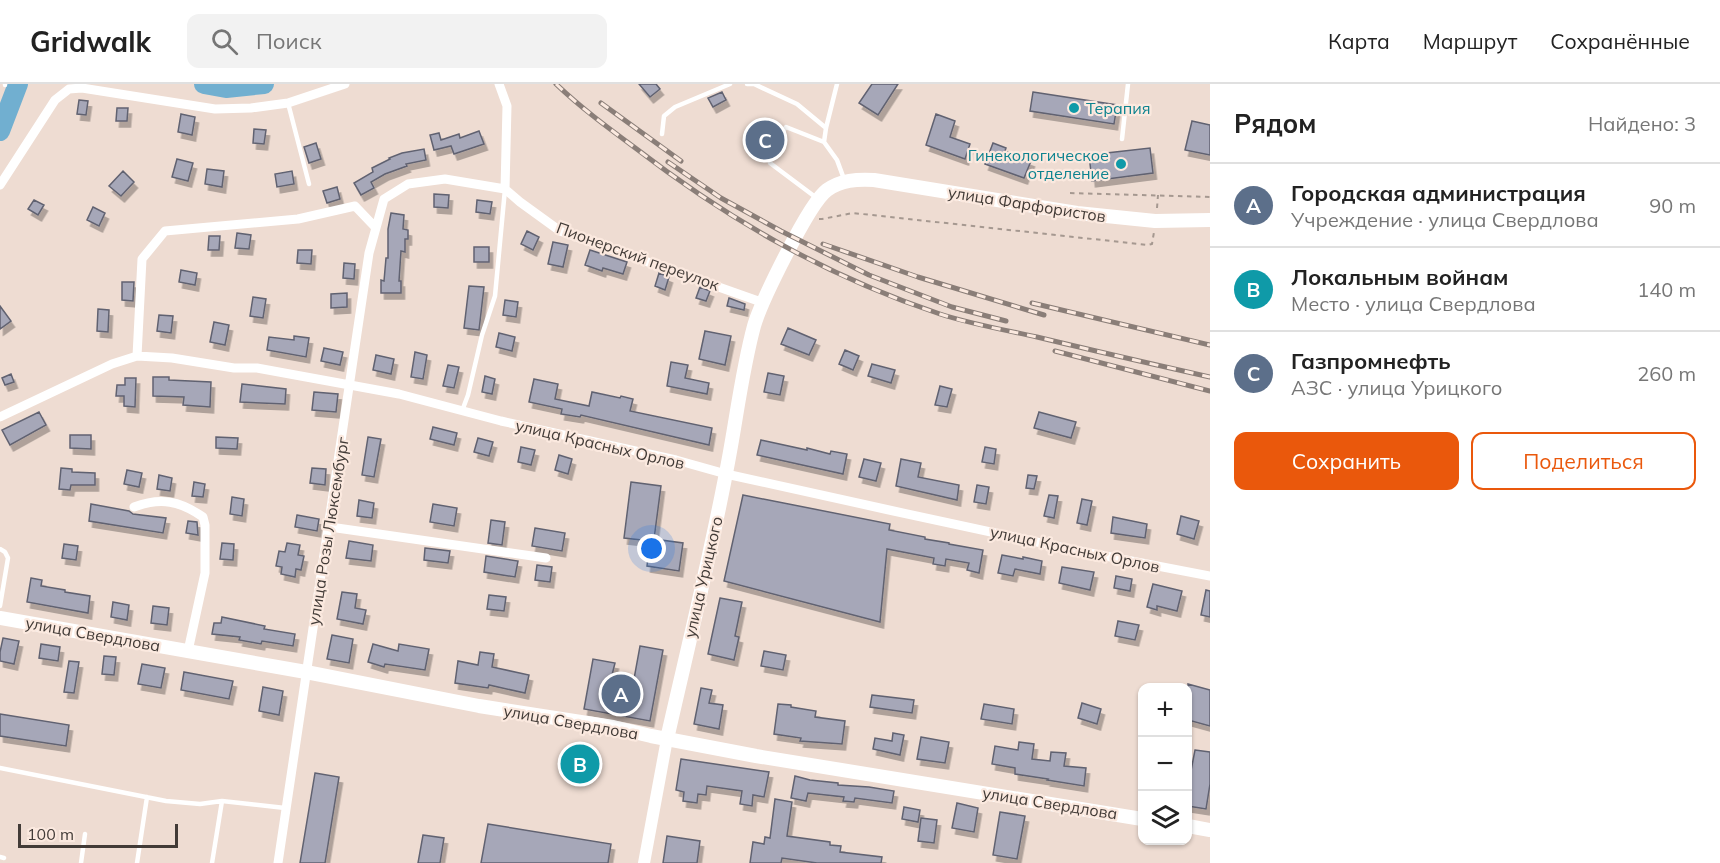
<!DOCTYPE html>
<html lang="ru">
<meta charset="utf-8">
<style>
:root{--surface:#fff;--page:#f2f2f2;--text:#222;--muted:#767676;--line:#e0e0e0;--accent:#ea580c}
body{margin:0;font-family:Mulish,sans-serif;background:var(--page);color:var(--text)}
.controls{position:absolute;right:18px;bottom:18px;display:grid;overflow:hidden;border-radius:12px;box-shadow:0 2px 4px #0004}
.controls button{width:54px;height:54px;display:grid;place-items:center;padding:0;border:0;border-bottom:2px solid var(--line);background:var(--surface);color:var(--text);font:30px sans-serif}
.scale{position:absolute;left:18px;bottom:15px;width:160px;box-sizing:border-box;padding-left:6px;border:3px solid #423b37;border-top:0;font-size:16px;line-height:21px;white-space:nowrap;color:#423b37;-webkit-text-stroke:4px #fbe9df;paint-order:stroke}
.you{position:absolute;left:652px;top:465px;width:21px;height:21px;margin:-15px;border:4px solid #fff;border-radius:50%;background:#1a73e8;box-shadow:0 0 0 9px #1a73e833}
.badge{display:grid;place-items:center;width:39px;height:39px;border-radius:50%;background:var(--accent);color:#fff;font-size:20px;font-weight:700}
.pin{position:absolute;translate:-50% -50%;border:3px solid #fff;box-shadow:0 2px 6px #0006}
.list{margin:0;padding:0;list-style:none}
h2{display:flex;justify-content:space-between;align-items:center;height:78px;margin:0;padding:0 24px;font-size:26px}
h2 small{font-size:20px;font-weight:400;color:var(--muted)}
.list li{display:grid;grid-template-columns:39px 1fr auto;gap:18px;align-items:center;box-sizing:border-box;height:84px;padding:0 24px;border-top:2px solid var(--line)}
.list b{display:block;font-size:22px;white-space:nowrap}
.list p{margin:0;font-size:20px;white-space:nowrap;color:var(--muted)}
.list em{font-size:20px;font-style:normal;color:var(--muted)}
.actions{display:flex;gap:12px;padding:18px 24px}
.actions a{flex:1;padding:14px 0;border:2px solid var(--accent);border-radius:12px;text-align:center;font-size:21px;color:var(--accent)}
.actions .main{background:var(--accent);color:#fff}
.icon{flex:none;width:33px;height:33px;fill:none;stroke:currentColor;stroke-width:2;stroke-linecap:round;stroke-linejoin:round}
.map{position:relative;flex:none;width:1210px;height:779px;overflow:hidden}
header{display:flex;align-items:center;gap:36px;box-sizing:border-box;height:84px;padding:0 30px;background:var(--surface);border-bottom:2px solid var(--line)}
header strong{font-size:28px}
nav{display:flex;gap:33px;margin-inline-start:auto;font-size:21px}
.search{width:420px;height:54px;background:var(--page);display:flex;align-items:center;gap:15px;box-sizing:border-box;padding:0 21px;border-radius:12px;color:var(--muted);font-size:22px}
main{display:flex}
aside{flex:1;background:var(--surface)}
.map>svg:first-child{display:block}
.lines{fill:none;stroke-linecap:round;stroke-linejoin:round}
.river{stroke:#71afd0;stroke-width:20}
.building{fill:#a6a7b8;stroke:#616271;stroke-width:1.5;filter:url(#shadow)}
.path{stroke:#a59890;stroke-width:2;stroke-dasharray:4.5 4.5;stroke-linecap:butt}
.lane{stroke:#fff;stroke-width:4.5}
.street{stroke:#fff;stroke-width:9}
.secondary{stroke:#fff;stroke-width:12}
.primary{stroke:#fff;stroke-width:14}
.rail-casing{stroke:#8a7e78;stroke-width:5}
.rail{stroke:#fbe9df;stroke-width:3;stroke-dasharray:9;stroke-linecap:butt}
.culture-dot{fill:#0f9aa8;stroke:#fbe9df;stroke-width:2}
.labels{text-anchor:middle;dominant-baseline:central;stroke-width:4.5;stroke-linejoin:round;paint-order:stroke}
.culture-label{font-size:16px;fill:#0d838f;stroke:#fbe9df;text-anchor:start}
.street-label{font-size:16px;fill:#423b37;stroke:#fbe9df}
</style>
<header>
<strong>Gridwalk</strong>
<div class="search"><svg class="icon" aria-label="search" viewBox="0 0 24 24"><circle cx="10" cy="10" r="6"/><path d="M15 15l6 6"/></svg>Поиск</div>
<nav><a>Карта</a><a>Маршрут</a><a>Сохранённые</a></nav>
</header>
<main>
<div class="map">
<svg width="1210" height="779" viewBox="0 0 1210 779">
<defs>
<filter id="shadow"><feDropShadow dx="3.5" dy="6" stdDeviation="0" flood-color="#0004"/></filter>
</defs>
<rect width="100%" height="100%" fill="#eedcd2"/>
<g class="lines">
<path class="river" d="M204,0L226,4L264,0
M0,47L18,0"/>
</g>
<path class="building" d="M639,0H656L660,5L650,13Z
M872,0H898L878,31L859,19Z
M722,8L726,16L713,23L708,14Z
M1033,8L1117,21L1114,40L1030,27Z
M79,16L88,17L86,31L77,30Z
M117,24H128L127,37H116Z
M181,30L195,33L192,51L178,48Z
M936,30L955,37L950,53L970,60L965,75L926,61Z
M1192,37L1210,41V71L1185,66Z
M751,42L772,54L767,65L745,53Z
M254,45L266,46L264,60L253,59Z
M479,47L484,60L454,70L451,62L434,66L430,51L439,49L441,56L459,50L460,54Z
M316,59L321,75L309,79L304,63Z
M993,59L1006,64L1005,67L1031,77L1024,94L985,80Z
M1150,64L1153,89L1092,97L1089,71Z
M424,65L426,76L406,80L407,82L385,90L371,98L374,104L361,111L354,99L373,88L372,84L390,75L389,74L402,69Z
M177,75L193,79L188,97L172,93Z
M207,85L224,87L222,103L205,100Z
M123,87L134,98L121,112L109,102Z
M292,87L294,100L277,103L275,90Z
M337,103L340,115L327,119L323,107Z
M434,110L449,111L448,124L434,123Z
M34,116L44,121L38,131L28,125Z
M477,116L492,118L490,130L476,128Z
M93,123L105,129L99,142L87,136Z
M391,129L404,131L403,145L408,146V155H405V168L401,167L399,197H401V209H381V196L384,197L386,174H388V145Z
M527,147L539,153L533,166L521,160Z
M237,149L251,151L249,165L235,164Z
M209,152H220L219,166H208Z
M553,158L568,161L563,183L548,180Z
M474,163H489V178H474Z
M298,166H312L311,180L297,179Z
M590,166L627,178L623,190L603,184L602,187L585,181Z
M344,179L355,180L354,195L343,194Z
M181,186L197,189L195,201L179,198Z
M659,189L669,193L665,206L655,202Z
M122,198H134L133,217L122,216Z
M469,202L484,203L479,246L464,244Z
M700,203L710,207L706,217L696,214Z
M347,209V223L331,224V210Z
M253,213L266,215L263,234L250,232Z
M729,214L745,220L744,226L727,222Z
M505,216L518,218L516,233L503,231Z
M0,222L11,237L0,245Z
M98,225L109,226L108,248L97,247Z
M159,231L173,232L171,249L157,247Z
M214,238L229,241L225,261L210,258Z
M788,244L816,256L809,271L781,260Z
M705,247L731,252L725,281L699,275Z
M499,249L515,253L512,267L496,263Z
M294,252L309,254L306,273L267,266L269,253L294,256Z
M324,264L343,268L340,281L321,277Z
M845,266L859,272L853,286L839,280Z
M415,268L427,271L423,295L411,293Z
M376,271L394,275L391,290L373,286Z
M671,278L688,281L685,294L709,299L707,310L667,302Z
M872,280L895,286L891,299L868,292Z
M448,281L459,283L454,304L443,302Z
M768,289L784,292L780,311L764,308Z
M11,290L14,298L5,301L2,294Z
M485,292L495,295L492,310L482,308Z
M153,293H169V296L211,298L210,323L183,321L184,313L153,312Z
M125,294H136L135,323L124,322V312H116L117,301H125Z
M534,295L558,300L555,315L589,322L592,308L620,314L621,312L633,315L630,327L712,344L709,361L581,331L580,333L561,330L562,325L529,318Z
M242,300L286,305L285,320L240,318Z
M940,302L952,305L947,323L935,321Z
M314,308L338,310L336,328L312,326Z
M39,328L46,341L10,361L2,346Z
M1039,328L1076,338L1071,354L1034,344Z
M433,343L457,349L454,361L430,355Z
M70,351H91V365L70,364Z
M216,353L238,354L237,365L216,364Z
M368,353L381,355L374,393L362,391Z
M478,354L493,358L489,372L474,368Z
M761,356L807,366V364L830,370L831,367L847,370L843,390L757,371Z
M521,363L535,366L531,381L518,378Z
M985,363L996,365L994,380L982,378Z
M559,371L572,375L568,390L555,386Z
M864,375L881,379L876,397L859,393Z
M901,375L921,379L918,393L959,401L957,416L896,402Z
M61,384L72,385V388L95,389V401H71L70,406L59,405Z
M312,384L326,385L325,401L310,399Z
M127,386L142,389L139,403L124,400Z
M159,391L172,394L170,407L157,405Z
M1028,391L1037,392L1034,405L1026,404Z
M194,398L205,400L203,413L192,412Z
M631,398L661,402L654,455L683,459L679,487L647,482L650,457L624,454Z
M977,401L989,403L986,420L974,418Z
M743,411L890,440L889,446L925,453V455L949,459V460L983,466L979,489L967,486L969,479L946,475L945,482L933,480L934,474L887,465L880,538L724,497Z
M1049,411L1058,412L1054,434L1044,432Z
M232,413L244,415L242,432L230,430Z
M1082,415L1092,417L1087,441L1077,439Z
M359,416L374,419L372,434L357,432Z
M91,420L129,427L133,430L166,434L163,449L89,437Z
M433,420L457,424L454,442L430,438Z
M297,431L319,435L317,447L295,443Z
M1181,432L1199,437L1194,455L1177,450Z
M1113,433L1147,440L1145,454L1111,449Z
M491,436L505,438L502,461L488,459Z
M188,437L197,438L198,451L186,449Z
M535,444L565,449L562,467L532,462Z
M349,457L373,461L371,477L346,474Z
M222,459L234,460L233,476L220,475Z
M287,459L300,461L298,471L304,472L301,486L296,485L295,493L281,490L282,483L276,482L279,467L285,468Z
M64,460L78,462L76,476L62,474Z
M425,464L450,467L448,479L424,476Z
M1002,471L1023,475V473L1042,477L1040,490L1015,485L1013,492L998,489Z
M486,472L518,477L515,493L484,488Z
M537,481L552,483L550,498L535,496Z
M1062,483L1094,488L1090,506L1059,499Z
M1116,492L1132,495L1130,507L1114,504Z
M31,494L42,496L41,502L65,506V508L90,512L88,529L27,518Z
M1153,500L1182,507L1177,527L1157,522V526L1147,523Z
M1206,506L1210,507V533L1201,531Z
M342,508L357,510L355,524L366,526L363,540L337,535Z
M489,511L506,513L504,527L487,525Z
M720,514L742,518L735,552L739,553L734,576L708,570Z
M113,518L129,521L127,536L111,533Z
M153,522L169,524L167,541L151,539Z
M222,533L265,542L264,545L295,550L293,562L262,557L261,560L239,556L240,553L212,550L214,539H221Z
M1118,537L1139,541L1135,556L1115,552Z
M332,551L353,555L349,579L327,575Z
M3,554L19,557L14,580L0,577V568Z
M41,560L60,563L58,577L39,574Z
M373,560L398,567L399,560L429,565L425,586L385,580L384,583L368,578Z
M640,562L663,566L650,637L584,625L593,575L615,579L612,591L634,595Z
M764,567L786,571L783,586L761,582Z
M480,568L494,570L492,583L529,591L525,609L489,601L488,604L455,599L458,577L478,581Z
M104,572L116,573L114,591L102,590Z
M69,577L79,578L74,609L64,608Z
M142,580L165,584L161,604L138,600Z
M184,588L233,597L229,615L181,606Z
M1188,600L1210,606V642L1188,636Z
M263,603L283,607L279,631L259,627Z
M701,604L712,606L709,619L723,621L719,645L694,640Z
M872,611L914,616L912,629L870,623Z
M1082,619L1101,625L1097,640L1078,634Z
M778,620L791,621V623L816,627L815,633L845,637L842,660L800,657L801,654L774,650Z
M984,620L1014,625L1012,640L981,635Z
M0,630L69,641L66,662L0,652Z
M893,649L904,651L900,671L873,665L875,654L892,657Z
M921,653L949,658L945,679L917,675Z
M1019,658L1034,660L1032,675L1050,677L1051,668L1066,669L1064,682L1086,684L1084,702L1047,696L1048,695L1015,690V684L992,680L995,662L1018,666Z
M1195,666L1210,668V700L1206,725L1188,722V697H1189Z
M681,675L769,688L764,713L753,711L752,722L740,720L742,707L707,702L706,711L698,710L697,719L683,717L684,708L676,706Z
M315,689L339,693L325,779H300Z
M795,692L810,696L838,699V701L869,703L894,707L892,719L855,714L854,718L843,717L844,713L808,709L806,717L791,714Z
M775,715L792,718L787,752L830,758V761L841,762L840,768L882,773L881,779H817L782,774L781,779H750L753,758L764,760L765,753L770,754Z
M957,719L978,724L974,748L952,744Z
M904,723L920,726L918,738L902,735Z
M1000,728L1025,732L1017,775L993,771Z
M921,734L937,736L934,759L918,757Z
M488,740L611,760L608,779H481Z
M423,751L444,754L440,779H418Z
M667,752L700,757L697,779H663Z"/>
<g class="lines">
<path class="path" d="M1070,109L1210,113
M1157,124L1158,111
M819,135H822L853,129L1148,161L1152,160L1154,148"/>
<path class="lane" d="M5,0V1
M747,0H754L797,20L826,44
M288,19L309,100
M662,50L664,32L675,23L730,0
M1122,55L1128,0
M824,58L826,44L837,0
M818,115L770,79C770,62 776,56 786,43L824,58L837,76L844,95
M462,327L468,311L482,251L495,212L505,105
M0,465L5,468L8,474L0,522
M0,684L166,717L200,720L222,717
M0,773L4,774
M81,779L85,750
M137,779L147,713
M212,779L222,717L285,724"/>
<path class="street" d="M499,0L507,22L505,105
M0,101L55,16L69,5L82,4L215,25L251,24L288,19L345,0
M137,272L142,175L165,147L298,135L355,122L376,144
M0,333L112,280L137,272L172,274L234,284H257L399,310L501,337L676,376L726,390L889,426L1069,465L1210,492
M134,423C161,413 180,417 203,433L205,441V489L188,567
M330,443L546,474
M278,779L369,169L384,115L408,100L445,95L505,105L520,118L560,147L764,219"/>
<path class="secondary" d="M644,779L667,655"/>
<path class="primary" d="M0,534L306,588L479,622L613,643L651,652L756,672L1142,735
M667,655C687,567 709,478 726,389C736,340 741,290 754,242C761,218 809,119 827,106C841,96 857,95 874,96L1077,129L1155,137L1210,136
M1188,742L1210,746"/>
<g class="rail-casing">
<path id="rail" d="M556,0C580,23 607,43 634,63C729,136 826,192 940,230C971,240 1005,246 1037,253C1095,267 1152,280 1210,293
M601,19L681,77
M668,78L721,114L781,147L869,191L952,223L1006,237
M823,160L918,193L1044,231
M1032,219L1210,261
M1055,267L1210,307"/>
</g>
<use href="#rail" class="rail"/>
</g>
<g class="culture-dot">
<circle cx="1074" cy="24" r="6"/>
<circle cx="1121" cy="80" r="6"/>
</g>
<g class="labels">
<g class="culture-label">
<text x="1086" y="24">Терапия</text>
<text x="1109" y="71" text-anchor="end">Гинекологическое<tspan x="1109" dy="18">отделение</tspan></text>
</g>
<g class="street-label">
<text transform="translate(1027 120) rotate(9)">улица Фарфористов</text>
<text transform="translate(638 172) rotate(20)">Пионерский переулок</text>
<text transform="translate(600 360) rotate(13)">улица Красных Орлов</text>
<text transform="translate(328 447) rotate(-81)">улица Розы Люксембург</text>
<text transform="translate(1075 465) rotate(12)">улица Красных Орлов</text>
<text transform="translate(703 493) rotate(-77)">улица Урицкого</text>
<text transform="translate(93 550) rotate(10)">улица Свердлова</text>
<text transform="translate(571 638) rotate(10)">улица Свердлова</text>
<text transform="translate(1050 719) rotate(9)">улица Свердлова</text>
</g>
</g>
</svg>
<div class="controls">
<button>+</button>
<button>−</button>
<button><svg class="icon" aria-label="layers" viewBox="0 0 24 24"><path d="M12 4l9 5-9 5-9-5zM3 14l9 5 9-5"/></svg></button>
</div>
<div class="scale">100 m</div>
<div class="you"></div>
<div class="pin badge" style="left:621px;top:610px;background:#5c6f8a">A</div>
<div class="pin badge" style="left:580px;top:680px;background:#0f9aa8">B</div>
<div class="pin badge" style="left:765px;top:56px;background:#5c6f8a">C</div>
</div>
<aside>
<h2>Рядом<small>Найдено: 3</small></h2>
<ul class="list">
<li><span class="badge" style="background:#5c6f8a">A</span><div><b>Городская администрация</b><p>Учреждение · улица Свердлова</p></div><em>90 m</em></li>
<li><span class="badge" style="background:#0f9aa8">B</span><div><b>Локальным войнам</b><p>Место · улица Свердлова</p></div><em>140 m</em></li>
<li><span class="badge" style="background:#5c6f8a">C</span><div><b>Газпромнефть</b><p>АЗС · улица Урицкого</p></div><em>260 m</em></li>
</ul>
<div class="actions"><a class="main">Сохранить</a><a>Поделиться</a></div>
</aside>
</main>
